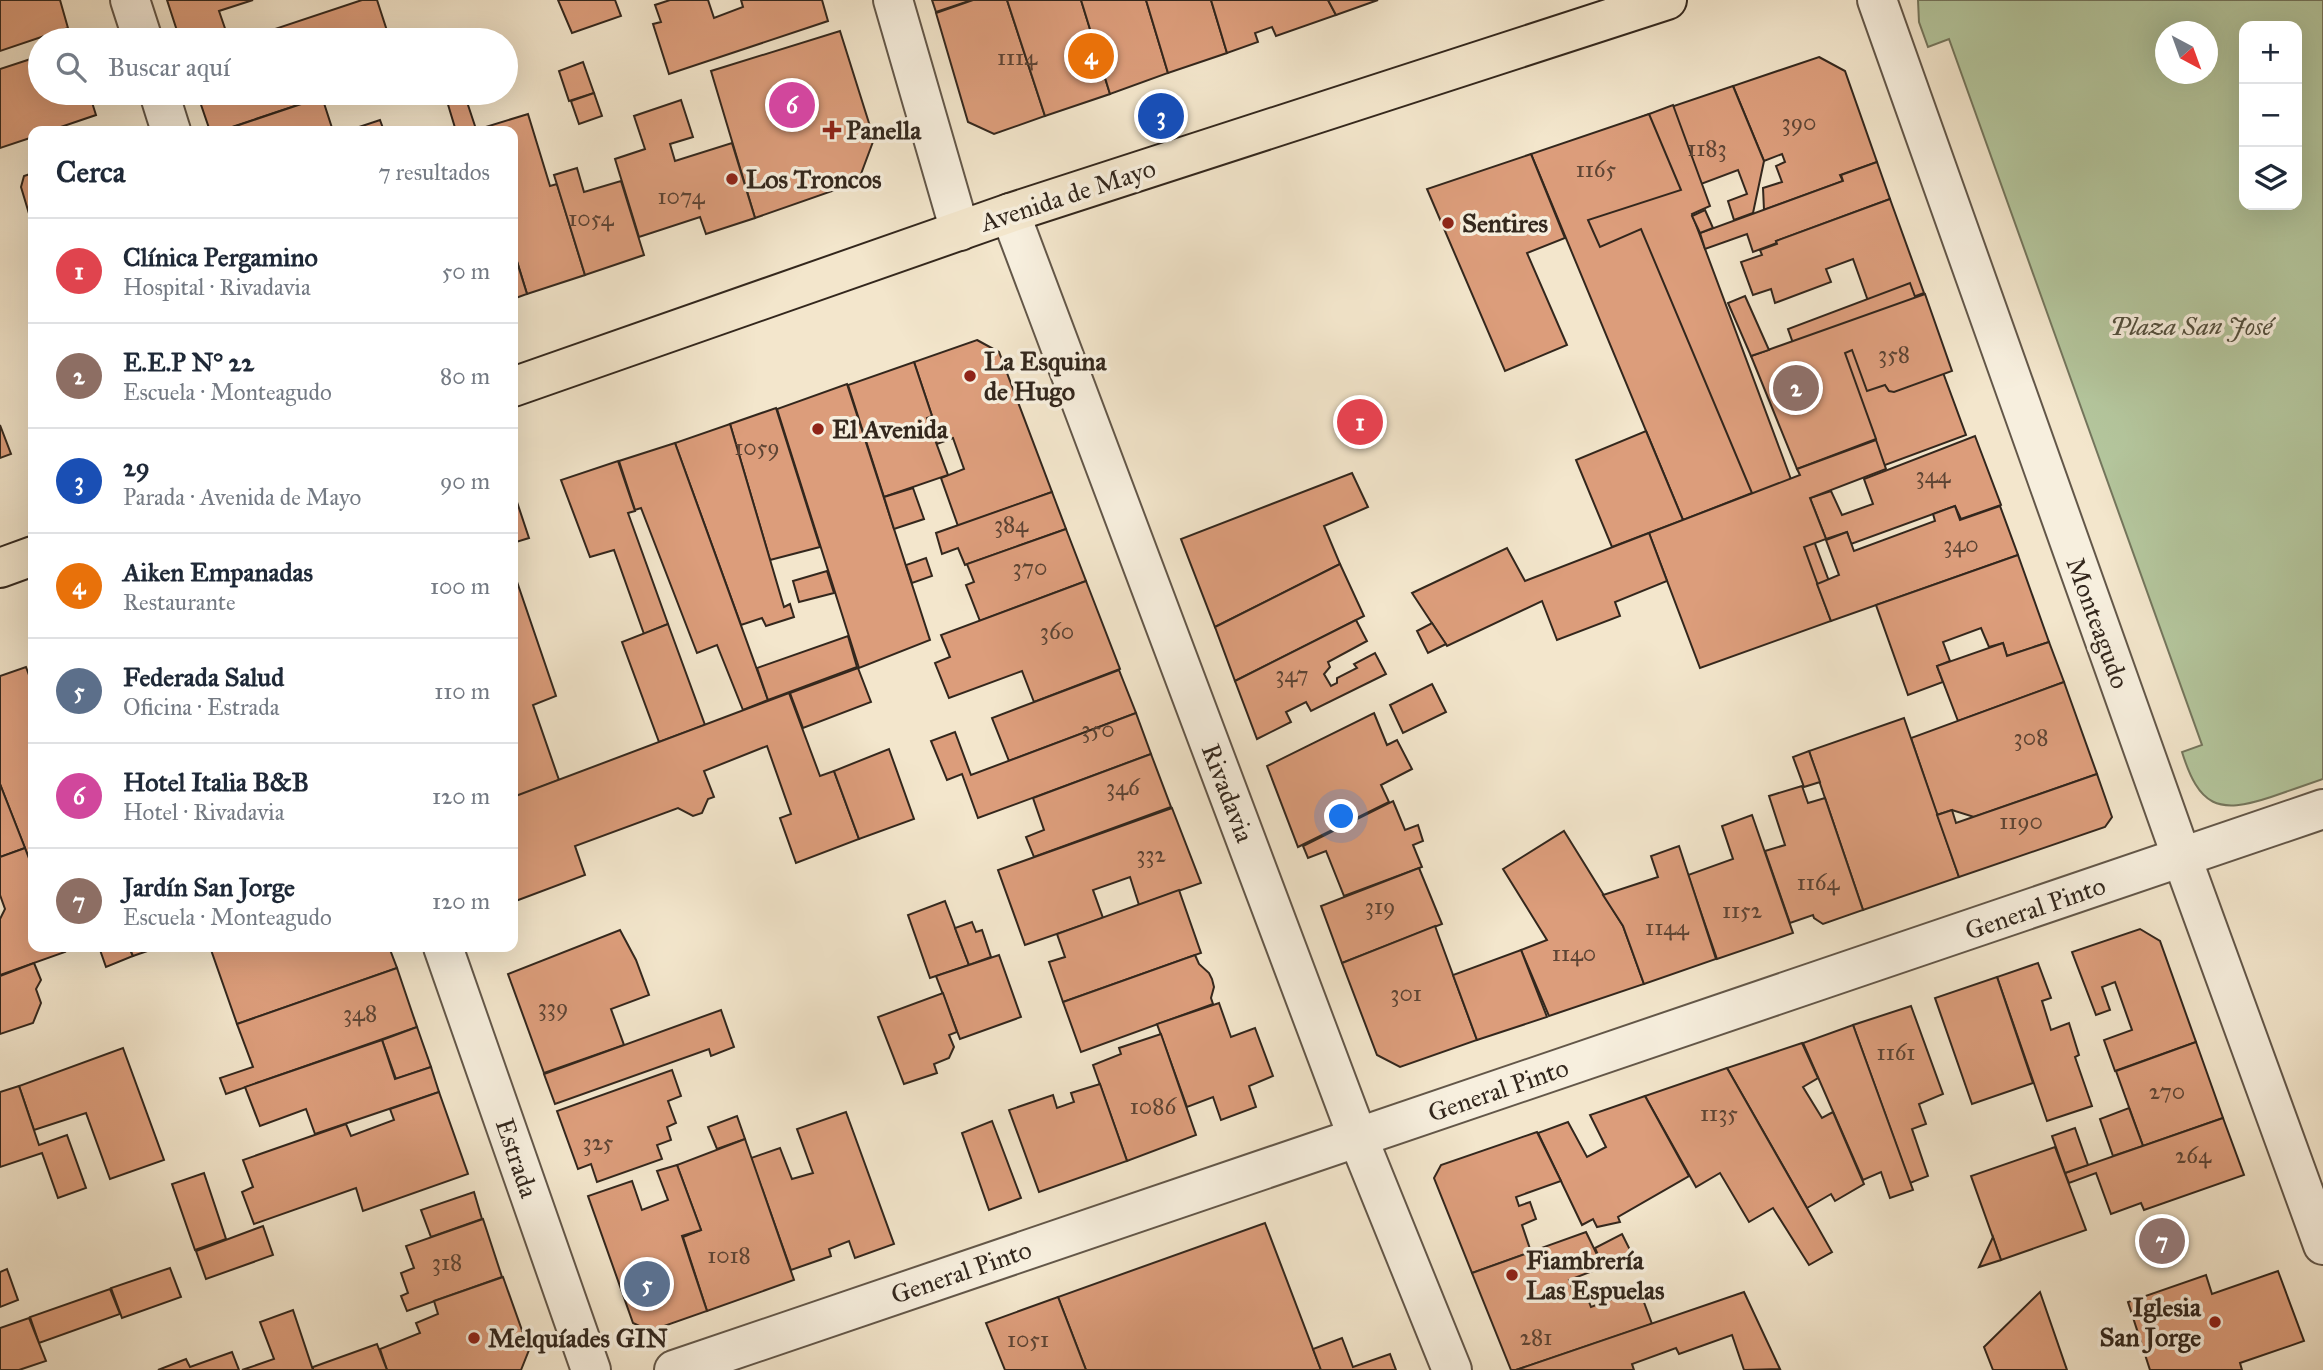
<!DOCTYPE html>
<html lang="es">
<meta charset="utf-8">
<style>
body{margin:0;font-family:"IM FELL Great Primer",serif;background:#f2f2f3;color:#1f2937}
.controls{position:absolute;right:21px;top:21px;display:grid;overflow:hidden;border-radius:14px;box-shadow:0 7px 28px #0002}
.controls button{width:63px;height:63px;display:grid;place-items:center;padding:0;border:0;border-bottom:2px solid #e0e1e3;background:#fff;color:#1f2937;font:35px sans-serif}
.compass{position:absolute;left:2155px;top:21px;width:63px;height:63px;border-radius:50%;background:#fff;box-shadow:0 7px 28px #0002;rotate:139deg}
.you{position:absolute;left:1342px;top:817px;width:24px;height:24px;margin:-18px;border:5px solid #fff;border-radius:50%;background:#1a73e8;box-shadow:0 0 0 10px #1a73e833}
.badge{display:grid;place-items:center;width:46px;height:46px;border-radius:50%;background:#b45309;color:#fff;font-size:23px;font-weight:700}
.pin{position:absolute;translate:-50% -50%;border:4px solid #fff;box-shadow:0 2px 7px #0006}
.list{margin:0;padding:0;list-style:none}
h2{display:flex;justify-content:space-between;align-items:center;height:91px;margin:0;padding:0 28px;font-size:30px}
h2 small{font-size:23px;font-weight:400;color:#747a83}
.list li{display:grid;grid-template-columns:46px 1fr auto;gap:21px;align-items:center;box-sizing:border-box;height:105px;padding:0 28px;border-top:2px solid #e0e1e3}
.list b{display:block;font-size:26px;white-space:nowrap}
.list p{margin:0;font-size:23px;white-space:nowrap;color:#747a83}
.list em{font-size:23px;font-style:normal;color:#747a83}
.icon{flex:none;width:38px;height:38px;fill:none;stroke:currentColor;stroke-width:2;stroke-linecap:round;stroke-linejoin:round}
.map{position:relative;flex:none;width:2323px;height:1370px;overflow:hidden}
.search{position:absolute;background:#fff;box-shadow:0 7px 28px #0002;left:28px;top:28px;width:490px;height:77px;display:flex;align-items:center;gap:18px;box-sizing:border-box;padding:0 24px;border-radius:38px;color:#747a83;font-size:26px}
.panel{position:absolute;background:#fff;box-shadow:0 7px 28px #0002;left:28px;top:126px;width:490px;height:826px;border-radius:14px}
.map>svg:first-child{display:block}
</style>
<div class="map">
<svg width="2323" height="1370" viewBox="0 0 2323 1370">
<rect width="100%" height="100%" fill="#f3e6cc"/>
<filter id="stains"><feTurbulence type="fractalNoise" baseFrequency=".00286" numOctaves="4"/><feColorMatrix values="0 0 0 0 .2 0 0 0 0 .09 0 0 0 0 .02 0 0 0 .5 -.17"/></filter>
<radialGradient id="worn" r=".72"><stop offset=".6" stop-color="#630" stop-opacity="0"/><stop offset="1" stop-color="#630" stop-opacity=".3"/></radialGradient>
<path fill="#b4c69d" stroke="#74765d" stroke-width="2" fill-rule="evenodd" d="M1918,0h405v779c-17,6 -35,12 -52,18 -54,18 -72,9 -89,-45l20,-7 -253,-706 -21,8 -9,-25zM2244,26h53v179h-53zM2166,32h42v42h-42z"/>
<g fill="#dc9d7b" stroke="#33271d" stroke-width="2">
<path d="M0,0h60l8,28 -68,23z"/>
<path d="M167,0h86l-34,11 10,29h-49z"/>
<path d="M362,0h15l13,40h-148z"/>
<path d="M558,0h57l6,16 -49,17z"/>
<path d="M670,0h38l6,18 29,-11 -2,-7h81l6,21 -159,53 -16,-50 8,-2 -6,-17z"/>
<path d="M932,0h40l-36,12z"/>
<path d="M973,0h34l38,116 -51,18 -26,-12 -32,-109z"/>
<path d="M1007,0h74l29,94 -65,22z"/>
<path d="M1081,0h65l22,73 -58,21z"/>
<path d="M1146,0h65l16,53 -59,20z"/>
<path d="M1211,0h117l8,15 -60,21 -4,-9 -17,6 3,9 -31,11z"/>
<path d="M1328,0h50l-42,15z"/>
<path d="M840,31l34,108 -16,43 -103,36 -44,-147z"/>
<path d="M40,56v37h49l7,22 -47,16h-16v6l-33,11v-79z"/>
<path d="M1819,57l26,14 32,91 -37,13 3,6 -79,29 -1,-22 19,-6 -6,-16 9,-4 -3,-8 -18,7 -31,-75z"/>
<path d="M583,62l11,31 -25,8 -10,-30z"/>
<path d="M1733,86l31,75 -11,52 -19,7 -6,-19 19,-7 -9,-24 -40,15 5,14 -16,5 -37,-90z"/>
<path d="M197,93h137l-114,38h-10z"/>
<path d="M461,93h3l12,36 -6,2h-14l-10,-33z"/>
<path d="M594,93l8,23 -23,8 -8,-23z"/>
<path d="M322,97l11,34h-105l-1,-2z"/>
<path d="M681,100l12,37 -23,7 5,17 57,-18 23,75 -49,16 -6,-17 -61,20 -24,-78 30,-10 -11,-33z"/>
<path d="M1673,105l37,101 -18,8 147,394 -102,37 -181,-496z"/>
<path d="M528,114l22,72 7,-2 28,91 -58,19 -14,-46v-117l-37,-1z"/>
<path d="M1649,114l32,76 -93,30 12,27 41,-18 111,264 -69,27 -152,-366z"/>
<path d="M380,120l4,11h-37z"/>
<path d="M1531,154l34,84 -38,15 40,92 -62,26 -78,-182z"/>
<path d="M1877,162l13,37 -114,42 1,2 -24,9 -6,-18 -42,15 -5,-16 143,-52 -2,-6z"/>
<path d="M577,168l7,24 37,-11 23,74 -59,20 -31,-100z"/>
<path d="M33,173v54l-12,-40 3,-11z"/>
<path d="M1890,199l34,94 -52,19 -19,-53 -27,10 5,13 -56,21 -4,-14 -18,6 -12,-33 21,-7 -2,-5 17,-6 -1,-3z"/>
<path d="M1705,210l8,18 -13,5 -8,-17z"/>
<path d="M513,249l14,45 -14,5z"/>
<path d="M1910,283l56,152 -124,46 -54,-152z"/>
<path d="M1925,294l27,77 -58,21 -5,-1 -4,-6 -18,6 -15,-41 -7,3 31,86 -79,30 -46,-113z"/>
<path d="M1745,296l24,54 -18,6 -23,-53z"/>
<path d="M977,340l22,12 53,140 -94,34 -17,-48 23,-9 -11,-31 -16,6 -9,-26 4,-2 -18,-54z"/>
<path d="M914,362l18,54 -5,2 21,57 -64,22 -36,-112z"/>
<path d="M847,384l83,256 -71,28 -82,-259z"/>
<path d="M776,408l44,139 -50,13 -40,-136z"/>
<path d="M730,424l54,183 6,-3 4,13 -28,9 -4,-8 -21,7 -66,-182z"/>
<path d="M0,425l11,29 -11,4z"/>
<path d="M1646,431l37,89 -71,27 -36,-87z"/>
<path d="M1975,436l26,69 -40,14 -6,-13 -104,38 -4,-12 -21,7 -16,-41 21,-7 11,24 31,-11 -9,-25z"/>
<path d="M1876,440l10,29 -76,29 16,41 -22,8 27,74 -131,47 -51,-135 151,-58 -3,-6z"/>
<path d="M675,443l93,257 -25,10 -26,-65 -20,8 -56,-145 -6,2 -16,-49z"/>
<path d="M618,461l17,50 -7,2 40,111 -24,10 -30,-84 -24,7 -29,-77z"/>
<path d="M1352,473l16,34 -44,19 16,38 -125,63 -34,-88z"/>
<path d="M913,488l11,31 -30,10 -10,-32z"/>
<path d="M1052,492l14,37 -101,36 -7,-17 -16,6 -6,-21z"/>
<path d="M515,496l14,42 -16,5v-46z"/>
<path d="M1955,506l5,14 40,-14 18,49 -187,66 -14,-37 22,-9 -13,-35 21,-8 7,19 81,-30 -2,-7z"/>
<path d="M1066,529l20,52 -106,40 -14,-36 8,-3 -7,-18z"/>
<path d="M1649,533l18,48 -52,21 5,14 -63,24 -15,-39 -95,45 -35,-53 95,-45 18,33z"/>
<path d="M2018,555l31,87 -42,14 -4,-13 -14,4 -8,-19 -38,14 7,19 -13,5 6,16 -35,13 -32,-90z"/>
<path d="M926,558l6,18 -20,7 -6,-18z"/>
<path d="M1340,564l24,52 -129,65 -20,-54z"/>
<path d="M513,570l43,126 -23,9 26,75 -46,18z"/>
<path d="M827,571l7,22 -35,9 -6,-21z"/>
<path d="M1086,581l34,88 -86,33 -12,-31 -73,27 -14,-35 15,-6 -9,-22z"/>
<path d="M1356,620l11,21 -39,21 2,5 -6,7 7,12 6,-3v-5l20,-10 -3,-4 21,-11 11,21 -75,37 -5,-9 -20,10 5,10 -34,17 -22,-58z"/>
<path d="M1432,623l14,21 -18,9 -11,-22z"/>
<path d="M668,624l37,101 -46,17 -37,-100z"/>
<path d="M848,636l9,31 -89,33 -11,-32z"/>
<path d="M2049,642l15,40 -106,39 -21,-55 66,-23 4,13z"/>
<path d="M26,667l7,19v183l-33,-85v-108z"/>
<path d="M858,668l13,34 -68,26 -13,-35z"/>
<path d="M1119,670l17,43 -127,48 -17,-43z"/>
<path d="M2064,682l33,92 -123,43 -22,-7 -15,5 -26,-77z"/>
<path d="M1432,684l14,28 -43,21 -13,-28z"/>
<path d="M789,693l31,83 14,-5 25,68 -63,24 -16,-45 11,-4 -24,-68 -63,25 10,26 -6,2 -6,14 -9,3 -15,-8 -103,38 10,29 -72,27v-105z"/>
<path d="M1136,713l15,41 -173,64 -16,-44 -15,6 -16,-39 24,-9 16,43z"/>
<path d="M1374,713l13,32 10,-5 15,29 -31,16 8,17 -91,45 -31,-81z"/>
<path d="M1904,718l55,159 -96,33 -54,-159z"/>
<path d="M889,749l25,70 -55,20 -25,-68z"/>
<path d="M1809,751l11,31 -16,5 -11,-30z"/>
<path d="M1151,754l20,53 -137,50 -8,-20 18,-7 -11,-32z"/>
<path d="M2097,774l15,43 -7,10 -146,50 -22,-62 15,-5 4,13z"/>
<path d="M0,784l25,64 -25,9z"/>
<path d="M1802,786l6,17 17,-5 38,112 -40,14 -9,-6 -1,-3 -23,8 -25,-72 20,-6 -16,-49z"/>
<path d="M1393,801l12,29 13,-5 5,16 -10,4 9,22 -78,29 -18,-45 -18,7 -5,-12z"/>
<path d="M1172,808l29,75 -62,22 -9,-28 -37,13 10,28 -78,27 -27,-75z"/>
<path d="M1752,815l41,118 -76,26 -29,-84 45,-16 -11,-33z"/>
<path d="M1564,831l59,95 21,58 -95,32 -28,-66 26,-10 -44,-71z"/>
<path d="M1679,846l37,113 -72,25 -21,-58 -20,-31 55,-18 -7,-21z"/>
<path d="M25,848l8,21v78h30l2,5 -65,23v-56l5,-10 -5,-14v-38z"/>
<path d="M1419,868l23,56 -100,39 -21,-57z"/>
<path d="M1179,890l22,63 -138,49 -14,-40 16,-5 -8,-23z"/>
<path d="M945,901l24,64 -39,13 -22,-63z"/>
<path d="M972,922l4,10 6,-2 9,27 -22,8 -14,-37z"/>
<path d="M1435,926l42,114 -77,27 -23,-12 -35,-92z"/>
<path d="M2140,929l20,12 36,101 -81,29 -11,-31 28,-10 -17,-48 -13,5 8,23 -14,5 -24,-63z"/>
<path d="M620,930l16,30 13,35 -38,14 13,36 -80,28 -36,-99z"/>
<path d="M99,947h30l4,9 -27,11z"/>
<path d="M129,947h30l-26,9z"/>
<path d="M210,947h179l8,21 -160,56z"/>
<path d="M1521,950l26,67 -70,23 -24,-65z"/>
<path d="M999,955l22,62 -61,22 -24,-63z"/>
<path d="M1195,955l4,9 10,9 3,6 2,8 -3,11 2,6 -132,48 -18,-50z"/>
<path d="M34,963l7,17 -5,9 5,14 -8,20 -33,11v-58z"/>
<path d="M2038,963l13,35 -9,3 9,29 18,-7 10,32 -4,2 17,49 -45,15 -50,-144z"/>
<path d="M397,968l20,59 -191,67 -6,-16 33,-11 -16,-43z"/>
<path d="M1997,977l36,106 -61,21 -37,-106z"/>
<path d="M943,993l14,39 -8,3 5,12 -5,11 -15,6 3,9 -33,11 -26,-67z"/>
<path d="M1219,1003l12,34 24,-9 18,48 -24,10 7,21 -35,13 -8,-23 -26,10 -30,-83z"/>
<path d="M1911,1006l32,88 -24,10 7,20 -14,5 16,47 -18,7 -57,-158z"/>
<path d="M721,1010l13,37 -23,9 -2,-7 -154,55 -11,-30z"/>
<path d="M1853,1025l60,165 -23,8 -9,-26 -18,8 -60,-137z"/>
<path d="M417,1027l14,40 -35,12 -14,-39z"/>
<path d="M1161,1034l35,101 -69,26 -34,-96 28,-11 -2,-6z"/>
<path d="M382,1040l13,39 36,-12 8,25 -124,42 -9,-25 -46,17 -15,-39z"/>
<path d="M2196,1042l27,76 -80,28 -27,-75z"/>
<path d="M1802,1043l16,35 -15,9 19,31 11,-6 31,72 -29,17 -4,-7 -24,14 -80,-140z"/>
<path d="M123,1048l41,112 -54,19 -24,-66 -52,17 -15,-44z"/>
<path d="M1727,1068l105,184 -23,13 -36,-57 -24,14 -29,-49 -24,14 -51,-91z"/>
<path d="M672,1070l9,26 -13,5 8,22 -9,4 4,13 -14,5 5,14 -65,23 -6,-18 -13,5 -21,-58z"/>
<path d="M1100,1084l27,77 -88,31 -30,-82 44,-15 4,13 17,-6 -3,-9z"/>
<path d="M19,1086l20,59 28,-10 19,53 -28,10 -16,-45 -42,14v-75z"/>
<path d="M439,1092l29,82 -105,37 -7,-23 -102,36 -12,-32 11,-5 -10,-27 103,-36 5,12 43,-16 -4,-11z"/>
<path d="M1645,1096l44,80 -71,41 2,5 -23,5 -4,-8 -11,6 -44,-92 30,-11 19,35 19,-10 -16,-32z"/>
<path d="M2129,1108l14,38 -30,10 -13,-37z"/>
<path d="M846,1112l48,132 -39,14 -6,-17 -20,8 2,7 -40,14 -40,-112 29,-10 12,31 21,-6 -16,-44z"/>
<path d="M737,1116l8,23 -28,10 -9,-22z"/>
<path d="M2223,1118l21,57 -100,35 -3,-7 -30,11 -15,-41 -27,10 -4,-10z"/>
<path d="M992,1121l29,77 -32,12 -27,-77z"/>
<path d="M2075,1128l13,37 -23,8 -13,-37z"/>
<path d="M1537,1132l24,49 -45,16 3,9 11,-4 6,17 -14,6 9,27 -59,21 -38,-95 7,-13z"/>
<path d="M745,1139l49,141 -87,31 -24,-74 18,-7 -24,-65z"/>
<path d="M2055,1147l31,83 -85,30 -30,-84z"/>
<path d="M677,1165l24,65 -19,6 25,75 -57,20 -17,-8 -45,-127 44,-15 10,29 26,-10 -11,-29z"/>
<path d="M204,1173l22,66 -31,11 -23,-66z"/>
<path d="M474,1192l8,27 -51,18 -10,-27z"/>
<path d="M483,1219l19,58 -95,34 -6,-15 7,-3 -7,-20 13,-5 -8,-22z"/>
<path d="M1265,1223l56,147h-235l-28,-73z"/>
<path d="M263,1226l10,29 -67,24 -10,-28z"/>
<path d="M1586,1232l17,35 -34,13 5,13 10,-4 7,18 48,-18 13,35 -136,46h-5l-39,-97z"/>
<path d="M1622,1234l10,20 -28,15 -9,-21z"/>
<path d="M1993,1237l8,23 -22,7z"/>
<path d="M170,1268l11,29 -59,21 -11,-30z"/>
<path d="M7,1269l11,31 -18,7v-35z"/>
<path d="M2278,1271l26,70 -64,22 2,7h-92l-22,-68 78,-27 6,19z"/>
<path d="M503,1277l26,73 -8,20h-134l-7,-21 40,-16 -4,-10 22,-9 -4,-13z"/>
<path d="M110,1289l10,25 -81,29 -9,-26z"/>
<path d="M1744,1292l36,77 -36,1 -12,-35 -53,19 -3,-6 -44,16 2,6h-118z"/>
<path d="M2040,1292l27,78h-74l-9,-23z"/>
<path d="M1058,1297l28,73h-81l-19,-47z"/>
<path d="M293,1310l20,60h-71l32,-11 -14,-37z"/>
<path d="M29,1318l17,43 -27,9h-19v-42z"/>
<path d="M1342,1338l11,29 37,-13 6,16h-75l-8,-21z"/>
<path d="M377,1344l10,26h-74v-3z"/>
<path d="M232,1352l7,18h-81l28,-11 4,8z"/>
</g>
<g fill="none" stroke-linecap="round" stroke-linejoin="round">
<defs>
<g id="minor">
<path d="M130,0l13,40"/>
<path d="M893,0l67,231"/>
<path d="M1877,0l305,858 141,387"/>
<path d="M159,93l12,38"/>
<path d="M1010,213l348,925 94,232"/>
<path d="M443,947l148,423"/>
<path d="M674,1370l1649,-561"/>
</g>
<g id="primary">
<path d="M513,387l497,-174 657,-213"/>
<path d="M0,568l33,-12"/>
</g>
</defs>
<use href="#minor" stroke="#635749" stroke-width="42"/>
<use href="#primary" stroke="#33271d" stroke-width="42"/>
<use href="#minor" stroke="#f7efde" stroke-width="38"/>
<use href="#primary" stroke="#f3e6cc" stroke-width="38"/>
</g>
<g fill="#8f2418" stroke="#f7efde" stroke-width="2.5">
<path d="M828.5 119.5h7v7h7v7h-7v7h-7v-7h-7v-7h7z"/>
<circle cx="732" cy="179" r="7"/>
<circle cx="1448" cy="223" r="7"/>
<circle cx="970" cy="376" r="7"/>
<circle cx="818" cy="429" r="7"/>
<circle cx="1512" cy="1275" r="7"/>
<circle cx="2215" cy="1322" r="7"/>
<circle cx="474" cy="1338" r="7"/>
</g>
<g text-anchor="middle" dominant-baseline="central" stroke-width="7" stroke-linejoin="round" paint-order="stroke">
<g font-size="23" fill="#5d4434">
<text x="1017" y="57">1114</text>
<text x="1799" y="122">390</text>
<text x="1707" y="148">1183</text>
<text x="1596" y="169">1165</text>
<text x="681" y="196">1074</text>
<text x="591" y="218">1054</text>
<text x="1894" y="354">358</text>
<text x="757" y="447">1059</text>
<text x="1933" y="475">344</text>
<text x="1011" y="524">384</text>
<text x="1961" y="544">340</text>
<text x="1030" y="567">370</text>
<text x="1057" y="631">360</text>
<text x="1292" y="674">347</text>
<text x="1098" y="729">350</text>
<text x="2031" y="737">308</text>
<text x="1123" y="787">346</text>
<text x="2021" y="821">1190</text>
<text x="1151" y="854">332</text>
<text x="1818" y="882">1164</text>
<text x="1380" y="906">319</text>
<text x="1742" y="910">1152</text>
<text x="1667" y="927">1144</text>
<text x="1574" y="953">1140</text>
<text x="1406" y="993">301</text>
<text x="553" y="1007">339</text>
<text x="360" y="1013">348</text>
<text x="1896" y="1052">1161</text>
<text x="2167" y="1091">270</text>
<text x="1153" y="1106">1086</text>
<text x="1719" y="1113">1135</text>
<text x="598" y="1142">325</text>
<text x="2193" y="1155">264</text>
<text x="729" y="1255">1018</text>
<text x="447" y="1262">318</text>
<text x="1536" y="1337">281</text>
<text x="1028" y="1339">1051</text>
</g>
<g font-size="26" font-weight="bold" fill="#33271d" stroke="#f7efde" text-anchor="start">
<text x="846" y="130">Panella</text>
<text x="746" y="179">Los Troncos</text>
<text x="1462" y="223">Sentires</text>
<text x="984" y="361">La Esquina<tspan x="984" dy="30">de Hugo</tspan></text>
<text x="832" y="429">El Avenida</text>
<text x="1526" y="1260">Fiambrería<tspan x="1526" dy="30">Las Espuelas</tspan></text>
<text x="2201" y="1307" text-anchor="end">Iglesia<tspan x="2201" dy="30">San Jorge</tspan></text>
<text x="488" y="1338">Melquíades GIN</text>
</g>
<g font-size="26" fill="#33271d" stroke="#f7efde">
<text transform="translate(1068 195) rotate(-18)">Avenida de Mayo</text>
<text transform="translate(2098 623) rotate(70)">Monteagudo</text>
<text transform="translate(1228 793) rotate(69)">Rivadavia</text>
<text transform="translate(2035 908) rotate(-19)">General Pinto</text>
<text transform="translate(1498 1090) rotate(-19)">General Pinto</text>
<text transform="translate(517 1158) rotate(71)">Estrada</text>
<text transform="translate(961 1272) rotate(-19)">General Pinto</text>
</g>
<g font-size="26" font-style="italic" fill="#534f3d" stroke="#f7efde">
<text x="2191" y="326">Plaza San José</text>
</g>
</g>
<rect width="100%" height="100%" filter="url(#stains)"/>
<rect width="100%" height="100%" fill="url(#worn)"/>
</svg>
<div class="controls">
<button>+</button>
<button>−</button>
<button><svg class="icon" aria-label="layers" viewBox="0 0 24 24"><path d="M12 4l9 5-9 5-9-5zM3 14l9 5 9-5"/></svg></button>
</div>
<svg class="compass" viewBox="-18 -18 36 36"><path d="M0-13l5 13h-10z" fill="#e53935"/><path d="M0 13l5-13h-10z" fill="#747a83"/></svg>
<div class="you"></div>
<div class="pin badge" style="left:1360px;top:422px;background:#e0444e">1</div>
<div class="pin badge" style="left:1796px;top:388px;background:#8d6e63">2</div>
<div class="pin badge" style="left:1161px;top:116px;background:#1a4fb4">3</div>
<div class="pin badge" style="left:1091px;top:56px;background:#e8710a">4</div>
<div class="pin badge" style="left:647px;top:1284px;background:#5c6f8a">5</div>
<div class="pin badge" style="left:792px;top:105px;background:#d1479c">6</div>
<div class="pin badge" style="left:2162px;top:1241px;background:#8d6e63">7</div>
<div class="search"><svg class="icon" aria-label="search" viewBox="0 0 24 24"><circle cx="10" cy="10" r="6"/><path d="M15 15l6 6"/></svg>Buscar aquí</div>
<section class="panel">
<h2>Cerca<small>7 resultados</small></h2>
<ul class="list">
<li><span class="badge" style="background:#e0444e">1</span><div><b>Clínica Pergamino</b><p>Hospital · Rivadavia</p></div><em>50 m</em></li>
<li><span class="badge" style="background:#8d6e63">2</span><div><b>E.E.P N° 22</b><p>Escuela · Monteagudo</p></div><em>80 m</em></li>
<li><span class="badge" style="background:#1a4fb4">3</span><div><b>29</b><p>Parada · Avenida de Mayo</p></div><em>90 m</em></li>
<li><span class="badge" style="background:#e8710a">4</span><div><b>Aiken Empanadas</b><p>Restaurante</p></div><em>100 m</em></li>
<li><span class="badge" style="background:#5c6f8a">5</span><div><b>Federada Salud</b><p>Oficina · Estrada</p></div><em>110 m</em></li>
<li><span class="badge" style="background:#d1479c">6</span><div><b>Hotel Italia B&amp;B</b><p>Hotel · Rivadavia</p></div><em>120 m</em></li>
<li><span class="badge" style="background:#8d6e63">7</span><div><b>Jardín San Jorge</b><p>Escuela · Monteagudo</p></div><em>120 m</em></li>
</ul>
</section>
</div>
